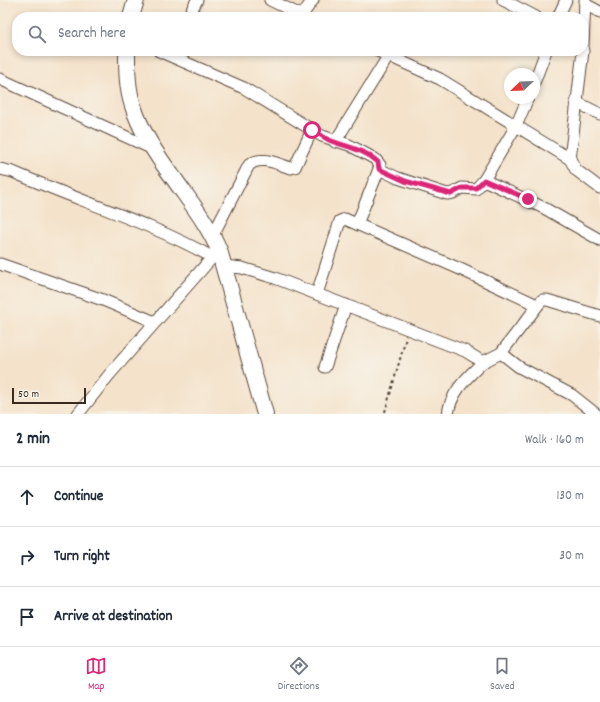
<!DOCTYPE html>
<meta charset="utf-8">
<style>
body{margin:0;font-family:Dekko,sans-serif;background:#f2f2f3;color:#1f2937}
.compass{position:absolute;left:504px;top:68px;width:36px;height:36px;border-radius:50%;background:#fff;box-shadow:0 2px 6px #0003;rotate:247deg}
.scale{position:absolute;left:12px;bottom:10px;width:74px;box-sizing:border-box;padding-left:4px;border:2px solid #3b2a1e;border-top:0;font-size:11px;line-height:14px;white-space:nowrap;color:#3b2a1e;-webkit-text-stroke:3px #f7f3e8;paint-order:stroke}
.stop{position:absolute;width:12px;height:12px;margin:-9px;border:3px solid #db2777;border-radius:50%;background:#fff}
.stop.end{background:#db2777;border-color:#fff;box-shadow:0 1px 4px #0008}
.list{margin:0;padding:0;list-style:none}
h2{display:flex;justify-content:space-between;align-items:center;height:52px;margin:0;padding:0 16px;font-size:17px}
h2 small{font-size:13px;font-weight:400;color:#747a83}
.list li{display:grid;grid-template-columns:26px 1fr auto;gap:12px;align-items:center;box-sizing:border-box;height:60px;padding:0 16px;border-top:1px solid #e0e1e3}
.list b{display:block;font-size:15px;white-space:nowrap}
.list em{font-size:13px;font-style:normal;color:#747a83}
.icon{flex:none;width:22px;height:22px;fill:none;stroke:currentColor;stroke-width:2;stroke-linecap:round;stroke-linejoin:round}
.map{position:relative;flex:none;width:600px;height:414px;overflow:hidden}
.search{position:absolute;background:#fff;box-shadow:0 2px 6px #0003;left:12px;right:12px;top:12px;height:44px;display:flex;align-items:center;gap:10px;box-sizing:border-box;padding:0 14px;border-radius:16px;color:#747a83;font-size:15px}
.sheet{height:232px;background:#fff}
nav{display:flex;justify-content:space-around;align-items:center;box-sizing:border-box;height:56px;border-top:1px solid #e0e1e3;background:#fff;font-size:11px;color:#747a83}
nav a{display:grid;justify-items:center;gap:2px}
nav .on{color:#db2777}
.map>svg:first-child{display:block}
</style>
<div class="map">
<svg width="600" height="414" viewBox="0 0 600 414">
<rect width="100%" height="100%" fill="#f7f3e8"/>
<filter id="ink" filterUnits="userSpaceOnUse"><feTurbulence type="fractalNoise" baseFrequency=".025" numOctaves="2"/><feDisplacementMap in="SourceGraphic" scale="8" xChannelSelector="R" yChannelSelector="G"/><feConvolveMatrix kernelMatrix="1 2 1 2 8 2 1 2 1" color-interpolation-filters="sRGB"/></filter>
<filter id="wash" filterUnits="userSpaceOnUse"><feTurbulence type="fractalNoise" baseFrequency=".012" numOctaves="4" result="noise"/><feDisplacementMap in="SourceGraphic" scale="16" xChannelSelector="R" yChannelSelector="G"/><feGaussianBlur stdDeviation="0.9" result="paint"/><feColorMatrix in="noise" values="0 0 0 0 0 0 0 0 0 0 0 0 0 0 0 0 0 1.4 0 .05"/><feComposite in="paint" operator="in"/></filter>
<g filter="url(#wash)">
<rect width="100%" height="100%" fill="#f4e2ca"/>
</g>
<g filter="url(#ink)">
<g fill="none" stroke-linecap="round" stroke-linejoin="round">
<defs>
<g id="street">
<path d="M270,0l35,17"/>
<path d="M503,0l33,17"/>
<path d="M585,4l15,8"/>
<path d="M302,15l11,-15"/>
<path d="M188,17l9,-17"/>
<path d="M558,17l8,-17"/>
<path d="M583,46l2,-46"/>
<path d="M159,51l85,37 78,48 27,9 17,9 9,5 5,6 -1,4 -22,55"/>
<path d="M378,51l62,28 130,80"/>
<path d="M583,51l-13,108 6,11 24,18"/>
<path d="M0,79l153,70"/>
<path d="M534,83l12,-32"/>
<path d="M576,102l24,12"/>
<path d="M335,142l54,-87"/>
<path d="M0,169l13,3c66,29 136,50 199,85"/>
<path d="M379,169l19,9 49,16 6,-1 9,-5 14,1 8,-9 32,-54 12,-28"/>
<path d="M484,180l60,28 56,32"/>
<path d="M213,235l36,-70c12,-10 28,-1 42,3l4,-1 17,-37"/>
<path d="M0,264l103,36 52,22"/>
<path d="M224,266l18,2 33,10 190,73 18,11c-15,15 -32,29 -35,52"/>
<path d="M317,294l23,-73 5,-2 115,50 77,36"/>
<path d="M501,353l18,14 53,28 24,19"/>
<path d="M483,362l18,-9 41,-53h5l53,16"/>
<path d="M325,367l21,-62"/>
<path d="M78,414l31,-39 108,-123"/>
</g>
<g id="secondary">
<path d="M131,17l5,-17"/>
<path d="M127,51c0,18 0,38 6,55 8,26 26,53 42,74 16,23 33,44 44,70l46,164"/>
</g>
</defs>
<use href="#street" stroke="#574638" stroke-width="13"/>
<use href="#secondary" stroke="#574638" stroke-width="18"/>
<path stroke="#574638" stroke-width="2" stroke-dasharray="3 3" stroke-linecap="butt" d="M385,412l21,-74"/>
<use href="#street" stroke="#fff" stroke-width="11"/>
<use href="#secondary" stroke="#fff" stroke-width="16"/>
</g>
</g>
<g fill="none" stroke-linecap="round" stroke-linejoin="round" filter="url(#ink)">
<path stroke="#db2777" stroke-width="5" d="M312,130c6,3 11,7 17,10 17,7 35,9 49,22l1,7 26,12 46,13 11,-6h14l8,-8 44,19"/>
</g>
</svg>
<svg class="compass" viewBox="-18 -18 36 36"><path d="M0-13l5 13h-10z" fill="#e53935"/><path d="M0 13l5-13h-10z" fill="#747a83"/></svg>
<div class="scale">50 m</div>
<div class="stop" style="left:312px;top:130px"></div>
<div class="stop end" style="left:528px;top:199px"></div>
<div class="search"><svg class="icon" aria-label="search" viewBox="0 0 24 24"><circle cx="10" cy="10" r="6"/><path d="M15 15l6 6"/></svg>Search here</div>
</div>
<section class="sheet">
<h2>2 min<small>Walk · 160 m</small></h2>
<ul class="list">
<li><svg class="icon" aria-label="ahead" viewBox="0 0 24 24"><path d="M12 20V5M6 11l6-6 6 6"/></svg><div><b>Continue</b></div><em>130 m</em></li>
<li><svg class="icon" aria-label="right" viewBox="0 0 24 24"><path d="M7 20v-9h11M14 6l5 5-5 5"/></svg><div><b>Turn right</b></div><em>30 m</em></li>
<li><svg class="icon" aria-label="arrive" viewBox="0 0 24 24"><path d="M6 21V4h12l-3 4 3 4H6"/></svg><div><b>Arrive at destination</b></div></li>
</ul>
</section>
<nav>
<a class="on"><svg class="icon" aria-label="map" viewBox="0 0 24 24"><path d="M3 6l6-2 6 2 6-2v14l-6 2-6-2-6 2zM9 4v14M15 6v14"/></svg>Map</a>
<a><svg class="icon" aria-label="directions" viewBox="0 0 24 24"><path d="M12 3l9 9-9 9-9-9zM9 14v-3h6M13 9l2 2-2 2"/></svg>Directions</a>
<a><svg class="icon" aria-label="saved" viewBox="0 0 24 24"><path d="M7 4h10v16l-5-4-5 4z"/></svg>Saved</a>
</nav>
